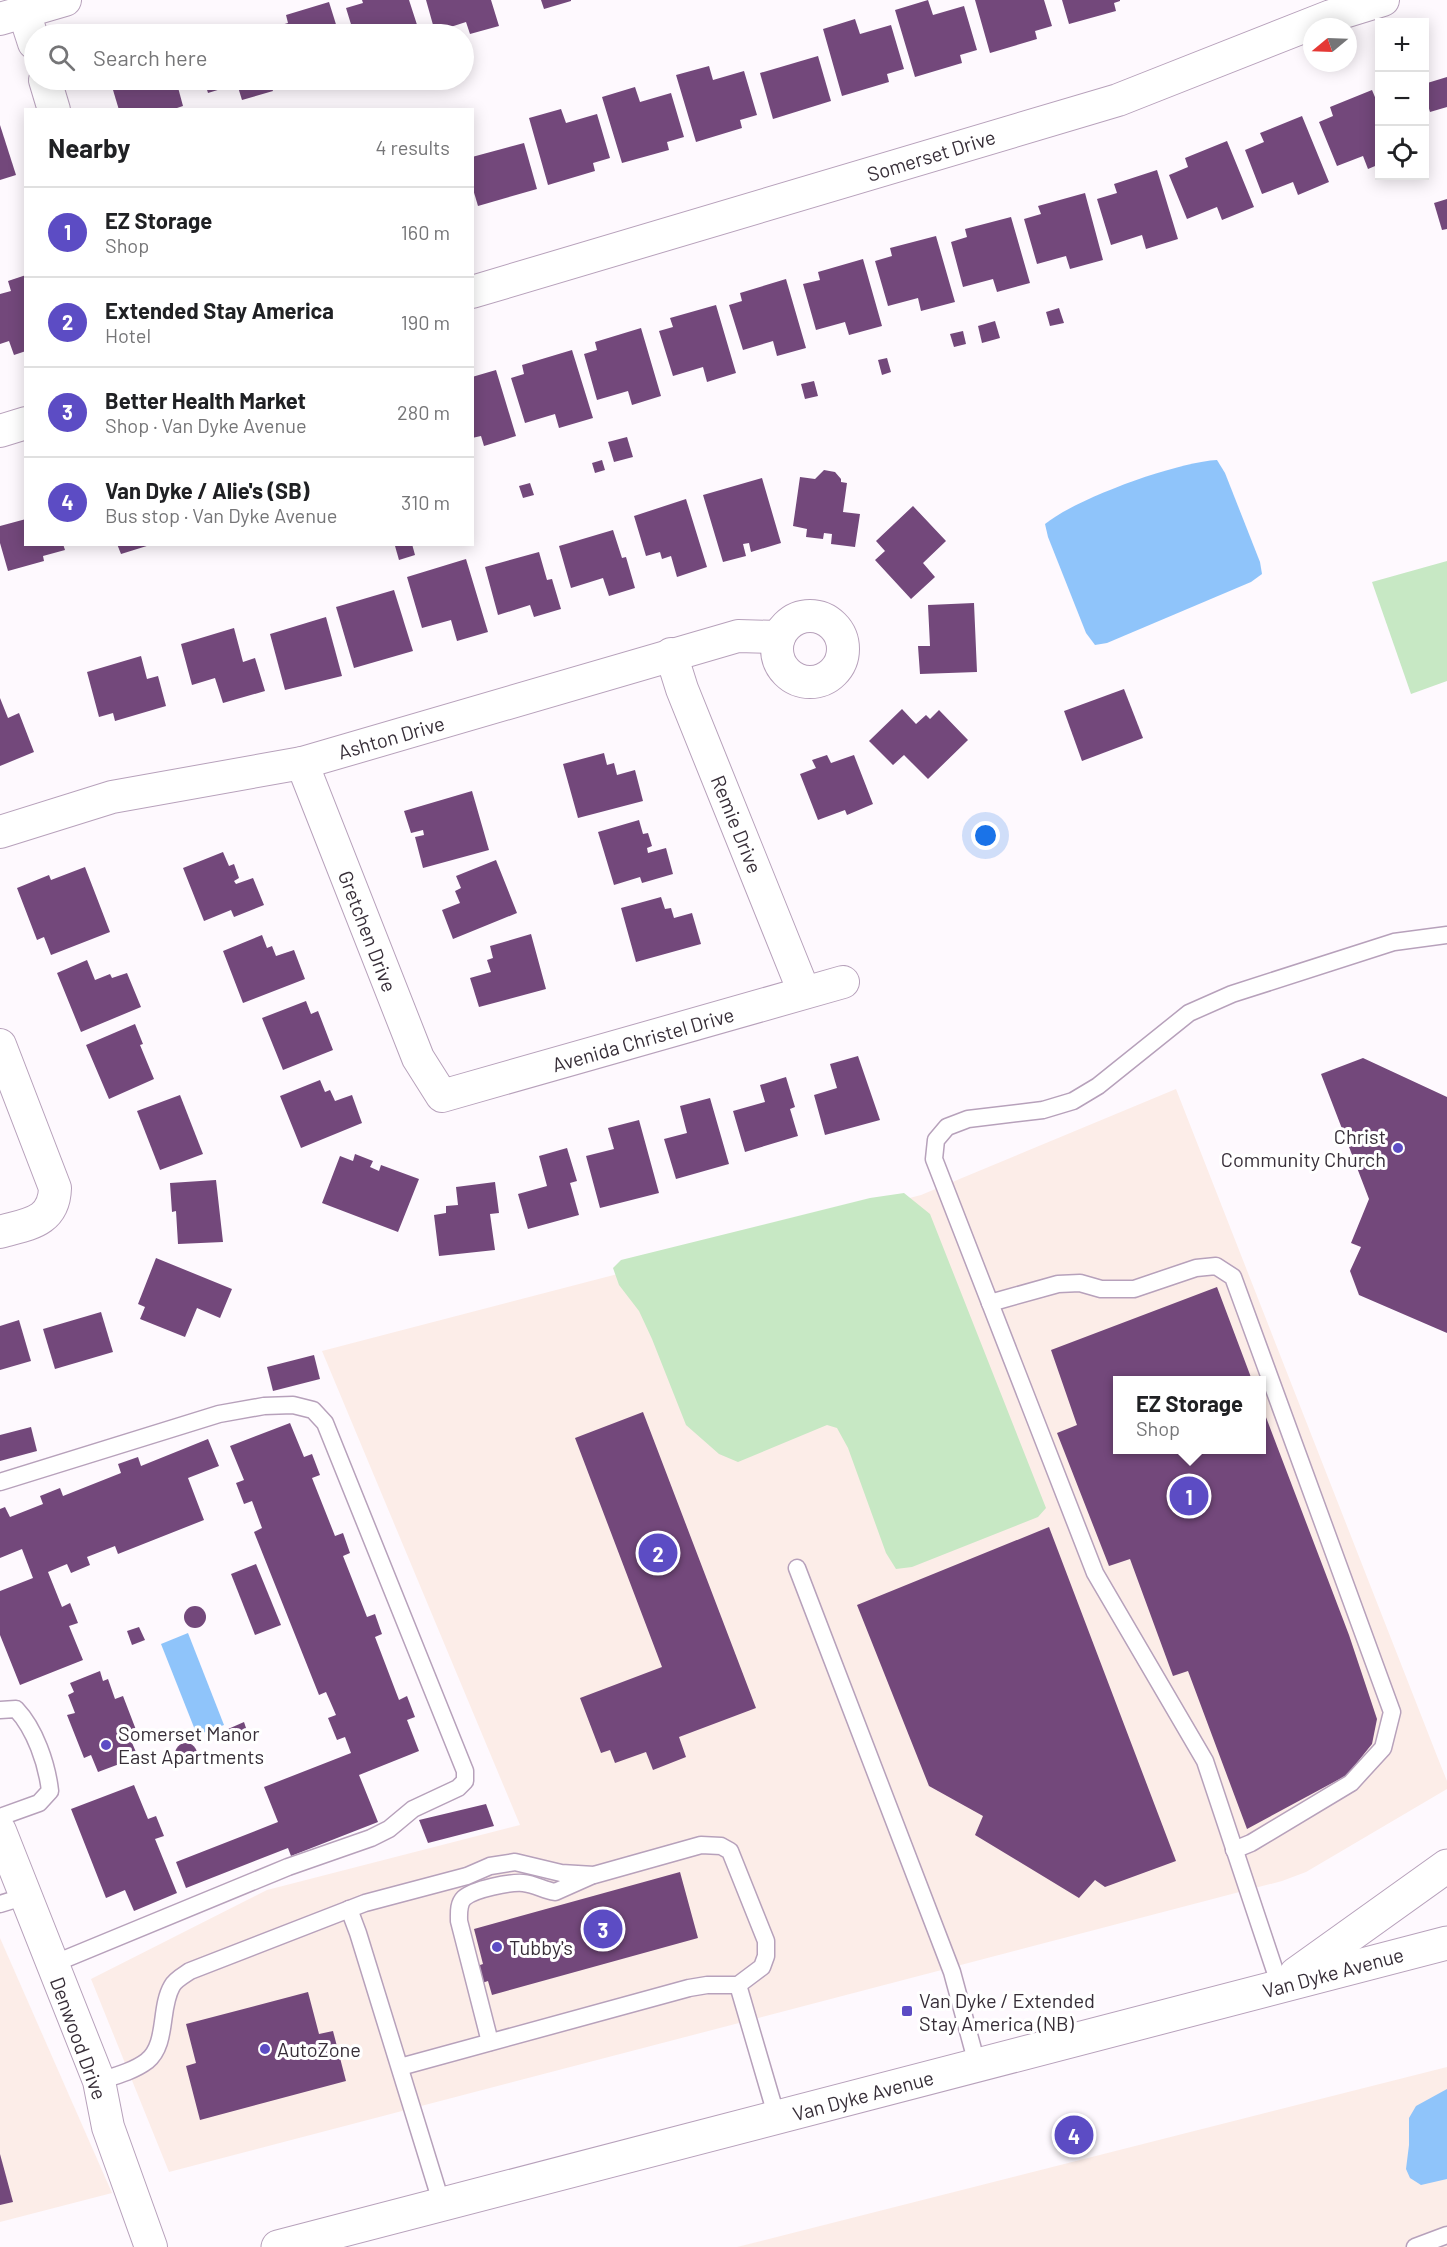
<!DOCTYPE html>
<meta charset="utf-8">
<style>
body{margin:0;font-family:Barlow,sans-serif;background:#f6f6f6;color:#202124}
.controls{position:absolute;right:18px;top:18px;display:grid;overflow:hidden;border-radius:0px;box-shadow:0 3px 15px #0003}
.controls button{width:54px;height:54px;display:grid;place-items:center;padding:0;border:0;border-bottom:2px solid #e0e0e0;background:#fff;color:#202124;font:30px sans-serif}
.compass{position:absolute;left:1303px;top:18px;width:54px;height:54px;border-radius:50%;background:#fff;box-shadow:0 3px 15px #0003;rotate:251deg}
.you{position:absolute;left:986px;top:836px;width:21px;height:21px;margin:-15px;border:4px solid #fff;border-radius:50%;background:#1a73e8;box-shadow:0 0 0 9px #1a73e833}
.badge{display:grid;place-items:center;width:39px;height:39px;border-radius:50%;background:#5c4cc4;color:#fff;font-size:20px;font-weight:700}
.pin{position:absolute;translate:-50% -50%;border:3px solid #fff;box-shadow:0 2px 6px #0006}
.popup{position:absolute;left:1113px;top:1376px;width:153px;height:78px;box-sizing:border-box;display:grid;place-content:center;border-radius:0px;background:#fff;filter:drop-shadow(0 2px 4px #0005);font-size:20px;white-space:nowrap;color:#757577}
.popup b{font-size:22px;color:#202124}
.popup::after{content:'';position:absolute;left:50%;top:100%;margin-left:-12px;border:12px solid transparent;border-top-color:#fff}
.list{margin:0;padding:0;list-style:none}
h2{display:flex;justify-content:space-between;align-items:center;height:78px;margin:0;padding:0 24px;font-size:26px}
h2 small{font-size:20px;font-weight:400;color:#757577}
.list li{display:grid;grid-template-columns:39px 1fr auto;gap:18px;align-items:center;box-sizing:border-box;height:90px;padding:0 24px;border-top:2px solid #e0e0e0}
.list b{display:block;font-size:22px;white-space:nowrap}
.list p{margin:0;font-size:20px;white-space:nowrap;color:#757577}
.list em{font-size:20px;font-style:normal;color:#757577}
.icon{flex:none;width:33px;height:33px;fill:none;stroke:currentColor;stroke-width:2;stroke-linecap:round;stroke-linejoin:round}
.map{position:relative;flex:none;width:1447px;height:2247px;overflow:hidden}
.search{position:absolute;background:#fff;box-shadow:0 3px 15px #0003;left:24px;top:24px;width:450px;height:66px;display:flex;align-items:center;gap:15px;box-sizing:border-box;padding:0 21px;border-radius:33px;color:#757577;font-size:22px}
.panel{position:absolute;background:#fff;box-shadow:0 3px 15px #0003;left:24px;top:108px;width:450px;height:438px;border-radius:0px}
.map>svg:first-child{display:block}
</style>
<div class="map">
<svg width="1447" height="2247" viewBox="0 0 1447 2247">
<rect width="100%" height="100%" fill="#fef9fe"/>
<g fill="#fcede8" fill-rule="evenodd">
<path d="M1176,1089l261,667 10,25v8l-141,83 -24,9 -1113,291 -78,-193 176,-89 253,-65 -198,-474 599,-156zM1117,1380h144v70h-144z"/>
<path d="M0,1938l112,255 -112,29z"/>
<path d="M1447,2067v180h-710z"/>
</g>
<g fill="#c7e8c4">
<path d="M1447,561v120l-36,13 -39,-112z"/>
<path d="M904,1193l26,21 116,294 -8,9 -126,50 -16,2 -10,-16 -38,-105 -11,-20 -10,-3 -89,37 -19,-8 -33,-29 -34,-86 -13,-28 -20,-26 -6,-17 8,-8 249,-62z"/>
</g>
<g fill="#8fc4fa">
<path d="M1217,460l8,13 35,89 2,12 -11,8 -144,61 -12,2 -9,-12 -38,-96 -3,-13c32,-26 132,-62 172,-64z"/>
<path d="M188,1633l36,92 -27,10 -36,-91z"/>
<path d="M1447,2089v90l-26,6 -11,-7 -4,-9 3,-24v-27l7,-12z"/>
</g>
<g fill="#73487b">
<path d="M362,0h47l11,34h-66l-8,-26 17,-5z"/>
<path d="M426,0h65l8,26 -29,8 -4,-12 -31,10z"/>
<path d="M541,0h30v1l-27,8z"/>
<path d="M928,0l5,15 31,-9 13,44 -17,5 2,8 -47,14 -20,-67z"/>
<path d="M975,0h69l8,26 -17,5 2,8 -47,14z"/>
<path d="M1062,0h58v1l-6,2 2,8 -47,13z"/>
<path d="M329,2l10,32h-66l-2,-6 17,-5 -2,-8z"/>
<path d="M855,19l5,15 31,-9 13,44 -17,5 2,8 -47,14 -19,-67z"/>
<path d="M818,56l13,45 -58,18 -13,-46z"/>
<path d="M709,66l4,14 31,-9 13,44 -17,5 2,8 -46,14 -20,-67z"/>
<path d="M1447,77v30l-17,5 -6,-20v-8z"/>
<path d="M110,80h66l7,26 -12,4h-52z"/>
<path d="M204,80h65l4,11 -31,9 -5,-16 -29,9z"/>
<path d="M635,87l5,15 31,-9 13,44 -17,5 2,8 -47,13 -20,-66z"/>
<path d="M1372,90l8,19v55l-12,5 -5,-13 -26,10 -18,-44 14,-6 -3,-9z"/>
<path d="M561,109l5,14 31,-9 13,44 -17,5 2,8 -47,14 -19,-67z"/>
<path d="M1302,116l27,66 -31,13 -5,-13 -31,12 -17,-44 19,-8 -4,-9z"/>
<path d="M0,125l16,50 -16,5z"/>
<path d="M1227,141l27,66 -32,13 -5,-13 -30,12 -18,-44 19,-8 -3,-9z"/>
<path d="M524,143l13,46 -59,17 -6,-20v-29z"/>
<path d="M1157,170l21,69 -32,10 -4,-14 -31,10 -14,-46 20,-6 -3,-9z"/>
<path d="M1085,193l18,67 -33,9 -4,-13 -29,8 -13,-45 17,-5 -3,-8z"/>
<path d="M1447,199v30l-5,1 -8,-27z"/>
<path d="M1011,217l19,66 -33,9 -4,-13 -30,8 -12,-45 16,-5 -2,-8z"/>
<path d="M936,236l19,66 -34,9 -3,-13 -30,8 -13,-45 17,-5 -2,-8z"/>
<path d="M863,259l19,67 -33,9 -4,-13 -29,8 -13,-46 17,-4 -2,-8z"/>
<path d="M26,275v76l-12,4 -5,-14 -9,3v-50l11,-3 -3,-10z"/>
<path d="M786,279l20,69 -29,8 -4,-15 -30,9 -14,-45 13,-4 -2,-8z"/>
<path d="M716,305l20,68 -29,9 -4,-15 -30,9 -14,-45 14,-4 -3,-9z"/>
<path d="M1059,308l5,15 -14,3 -4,-14z"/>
<path d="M995,321l5,17 -18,5 -4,-17z"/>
<path d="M641,328l20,68 -29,9 -4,-14 -31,9 -13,-46 13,-4 -2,-8z"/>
<path d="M963,331l3,13 -12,3 -4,-13z"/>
<path d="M572,350l21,68 -34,10 -4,-14 -30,9 -14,-45 13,-4 -2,-9z"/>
<path d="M887,358l4,14 -9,3 -4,-15z"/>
<path d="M496,370l20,66 -32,10 -3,-10 -9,2v-61z"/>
<path d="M814,381l4,15 -13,3 -4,-15z"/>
<path d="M627,437l6,20 -19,5 -6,-20z"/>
<path d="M602,460l3,10 -10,3 -3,-10z"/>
<path d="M824,470l11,2 6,7v3l6,1 -4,29 17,2 -5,33 -24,-3 1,-10 -8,-1 -1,6 -17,-2 1,-8 -14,-3 7,-49 15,2z"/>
<path d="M762,478l19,65 -30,9 -2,-9 -6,1 3,12 -23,6 -20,-67z"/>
<path d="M530,483l4,12 -11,3 -4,-12z"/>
<path d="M686,499l21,68 -30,10 -6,-21 -9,3 -2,-7 -14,4 -12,-40z"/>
<path d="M913,506l33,35 -23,22 12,14 -24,22 -36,-39 10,-9 -9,-10z"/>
<path d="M26,519v25h37l2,6 -22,6 1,5 -36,10 -8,-28v-17z"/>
<path d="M613,530l9,28 4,-1 9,31 -26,8 -6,-18 -32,10 -12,-42z"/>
<path d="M117,544h33v1l-29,9z"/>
<path d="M400,544h12l3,11 -16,5 -4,-14z"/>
<path d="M539,552l8,28 5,-1 9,30 -27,8 -4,-12 -32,10 -13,-48z"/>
<path d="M466,559l22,73 -31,9 -6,-21 -29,8 -15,-51z"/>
<path d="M394,590l19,61 -59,17 -18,-61z"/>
<path d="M974,603l3,69 -57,2 -2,-28h12l-2,-41z"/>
<path d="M326,617l16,59 -57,14 -15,-56z"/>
<path d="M234,628l9,34 12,-4 10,33 -42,12 -8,-25 -23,7 -11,-41z"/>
<path d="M141,656l6,23 11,-3 8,30 -51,15 -2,-8 -14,4 -12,-45z"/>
<path d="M1124,689l19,49 -61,23 -18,-50z"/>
<path d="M0,698l8,20 11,-5 15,39 -34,14z"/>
<path d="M902,709l14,15 10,-9 4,4 9,-9 29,30 -40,39 -24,-24 -11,10 -24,-24z"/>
<path d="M604,753l3,12 7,-2 3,12 18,-5 8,31 -65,17 -15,-54z"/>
<path d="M827,755l4,8 23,-8 19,49 -26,11 -2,-5 -27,10 -18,-46 16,-6 -4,-8z"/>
<path d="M472,791l17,59 -66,18 -8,-31 9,-2 -1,-5 -12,3 -7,-22z"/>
<path d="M639,820l4,14 5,-1 4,13 -5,2 1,5 18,-5 7,26 -31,9 -2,-6 -26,8 -16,-53z"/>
<path d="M223,852l6,14 5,-2 5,14 -5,3 2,3 17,-6 11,27 -30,12 -3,-7 -27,11 -21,-53z"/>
<path d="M496,860l21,53 -64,26 -11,-29 18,-7 -5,-12 6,-3 -5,-12z"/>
<path d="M85,867l25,65 -59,23 -7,-18 -7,3 -20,-52 32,-13 2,5z"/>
<path d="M661,897l4,12 6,-1 3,10 18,-5 9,31 -65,18 -15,-54z"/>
<path d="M531,934l15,55 -67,18 -9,-29 21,-6 -4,-12 6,-2 -3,-12z"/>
<path d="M262,935l5,13 5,-2 4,10 18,-6 11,29 -62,24 -20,-52z"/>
<path d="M87,960l8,20 15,-6 2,4 15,-5 14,34 -60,25 -24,-59z"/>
<path d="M306,1001l5,13 7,-3 15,39 -50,20 -21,-52z"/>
<path d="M135,1024l8,20 -3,1 14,34 -45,20 -23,-54z"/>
<path d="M858,1056l22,64 -55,15 -11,-40 23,-7 -7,-24z"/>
<path d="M1363,1058l84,39v236l-88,-38 -9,-24 11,-24 -10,-4 18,-44 -48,-125z"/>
<path d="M786,1077l9,30 -5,2 8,27 -53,16 -12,-41 32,-9 -5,-17z"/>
<path d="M320,1080l5,12 5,-2 5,11 17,-6 10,28 -61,25 -21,-52z"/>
<path d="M180,1095l23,59 -43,16 -23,-59z"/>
<path d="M710,1098l19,66 -53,15 -12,-40 23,-6 -7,-27z"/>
<path d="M639,1120l20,73 -59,15 -14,-52 28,-7 -6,-21z"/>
<path d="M567,1148l10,33 -7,2 9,32 -51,14 -10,-35 29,-8 -8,-30z"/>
<path d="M355,1154l18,7 -3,6 9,4 2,-6 38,14 -21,53 -76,-29 18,-47 13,5z"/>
<path d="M216,1180l7,62 -45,2 -2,-33 -4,1 -2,-29z"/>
<path d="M495,1182l4,31 -9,1 5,36 -56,6 -5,-41 12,-2v-7l12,-1 -2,-18z"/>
<path d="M156,1258l76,31 -12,29 -23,-10 -12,29 -45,-18 5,-12 -7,-3z"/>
<path d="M1217,1287l35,93h-135v70h144v-46l88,231 28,84 -5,25 -25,31 -100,54 -59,-158 -15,5 -43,-117 -21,7 -52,-133 20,-8 -26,-75z"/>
<path d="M101,1312l12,40 -58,17 -12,-40z"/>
<path d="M19,1320l12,41 -31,9v-44z"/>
<path d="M314,1355l6,24 -47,12 -6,-24z"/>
<path d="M643,1412l113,296 -77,29 7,20 -33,13 -7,-18 -31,11 -5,-13 -9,3 -21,-55 82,-31 -87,-229z"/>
<path d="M290,1423l14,34 8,-3 8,21 -8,3 23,58 8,-3 7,20 -7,3 24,61 8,-3 7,20 -7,3 24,63 8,-4 8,21 -8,3 12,31 -60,24 19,47 -87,34 -3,-8 -102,40 -10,-26 102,-40 -14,-35 87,-34 -6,-16 -8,3 -9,-22 8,-3 -10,-23 -7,3 -65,-163 8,-4 -10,-27 -8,3 -8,-21 8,-3 -14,-34z"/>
<path d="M31,1427l6,24 -37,10v-26z"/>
<path d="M208,1439l11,27 -31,12 16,42 -86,34 -3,-8 -28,11 3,8 -19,8 -4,-9 -19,8 14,35 8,-4 8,20 -9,3 14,34 -63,25 -20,-50v-44l33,-13 -11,-29 -22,9v-49l5,-2 5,10 33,-13 -3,-8 20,-8 3,8 58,-23 -3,-9 20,-7 3,9z"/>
<path d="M1049,1527l127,334 -71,26 -10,-7 -16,18 -104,-63 8,-19 -54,-30 -72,-181z"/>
<path d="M256,1564l25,61 -26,10 -24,-61z"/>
<circle cx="195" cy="1617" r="11"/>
<path d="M139,1627l6,13 -13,5 -5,-14z"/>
<path d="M100,1671l3,10 5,-2 7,20 8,-3 15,39 -8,3 8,19 -40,15 -7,-17 -7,3 -17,-43 8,-2 -7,-18 6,-3 -4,-9z"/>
<path d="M244,1722l5,15 -15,6 -6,-14z"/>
<circle cx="186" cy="1754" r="11"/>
<path d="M134,1785l14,34 8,-3 8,20 -9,3 22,54 -43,18 -9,-21 -19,8 -35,-89z"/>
<path d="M486,1804l8,22 -66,17 -9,-23z"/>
<path d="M680,1872l18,66 -206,57 -4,-14 -6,2 -5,-17 6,-2 -9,-35z"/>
<path d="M308,1992l11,42 14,-3 13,50 -146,39 -14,-54 10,-3 -10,-39z"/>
<path d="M0,2154l13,48 -13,3z"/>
</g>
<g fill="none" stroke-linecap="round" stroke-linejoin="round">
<defs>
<g id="lane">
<path d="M990,1303l68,-19 22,-1 21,6h33l62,-21 20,-2 17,11 159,435 -9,36 -32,35 -100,60 -17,7"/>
<path d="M0,1482l219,-68 45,-8 29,-1 20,5 12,13 140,348v10l-7,7 -45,21 -24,20 -18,9 -83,29 -235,97"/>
<path d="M797,1568l155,404 25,92"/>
<path d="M0,1710l16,-1c19,20 31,55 34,82l-11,12 -39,14"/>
<path d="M0,1904l26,-8"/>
<path d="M349,1909l9,24 84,272"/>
<path d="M738,1985l39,133"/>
<path d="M1280,1986l-75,-225 -110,-188 -161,-414 2,-19 11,-13 21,-8 75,-9 30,-9 25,-15 91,-73 43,-19 162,-52 53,-7"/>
<path d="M490,2042l-31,-121c0,-8 -1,-17 5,-23 10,-9 46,-16 59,-15 11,1 21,7 32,9l36,-16"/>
<path d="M99,2081c16,-5 35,-10 48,-20 21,-17 12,-53 25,-75 3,-6 12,-11 18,-15l175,-68 102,-27 23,-10 25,-4 46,11 33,2 107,-30 20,1 9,5 36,90v15l-4,11 -24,18h-31l-18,3 -289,79"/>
<path d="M1415,2247l32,-12"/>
</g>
<g id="street">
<path d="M24,12l10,31"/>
<path d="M0,19l65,-19"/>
<path d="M45,80l9,30"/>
<path d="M472,292l646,-192 213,-84 52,-16"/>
<path d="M0,431l26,-8"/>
<circle cx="810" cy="649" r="33"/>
<path d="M671,654l11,35 122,303"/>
<path d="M302,763l116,295 24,38 401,-114"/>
<path d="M0,832l112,-35 190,-34 436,-127 41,1"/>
<path d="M0,1045l55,143c-1,35 -28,36 -55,44"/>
<path d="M0,1831l99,250 9,46 43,120"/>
</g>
<g id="primary">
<path d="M1296,1974l151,-108"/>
<path d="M278,2247l1169,-304"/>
</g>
</defs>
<use href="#lane" stroke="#b7a1bb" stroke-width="19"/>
<use href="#street" stroke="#b7a1bb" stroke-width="34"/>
<use href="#primary" stroke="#b7a1bb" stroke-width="35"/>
<use href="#lane" stroke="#fff" stroke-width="16"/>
<use href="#street" stroke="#fff" stroke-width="32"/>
<use href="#primary" stroke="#fff" stroke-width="33"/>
</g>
<g fill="#5c4cc4" stroke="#fff" stroke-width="2">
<circle cx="1398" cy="1148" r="6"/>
<circle cx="106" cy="1745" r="6"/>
<circle cx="497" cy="1947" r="6"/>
<rect x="901" y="2005" width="12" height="12" rx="3"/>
<circle cx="265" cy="2049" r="6"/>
</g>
<g text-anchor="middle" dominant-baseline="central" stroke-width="6" stroke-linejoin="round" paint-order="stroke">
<g font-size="20" fill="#372e38" stroke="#fff">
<text transform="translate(931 155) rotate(-17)">Somerset Drive</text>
<text transform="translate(391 737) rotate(-16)">Ashton Drive</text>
<text transform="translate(737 824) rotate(68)">Remie Drive</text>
<text transform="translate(368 931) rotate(69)">Gretchen Drive</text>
<text transform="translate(643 1039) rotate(-16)">Avenida Christel Drive</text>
<text transform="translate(1333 1972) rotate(-15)">Van Dyke Avenue</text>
<text transform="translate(79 2038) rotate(70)">Denwood Drive</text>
<text transform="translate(863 2095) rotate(-15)">Van Dyke Avenue</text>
</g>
<g font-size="20" fill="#372e38" stroke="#fff" text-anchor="start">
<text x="1386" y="1136" text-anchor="end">Christ<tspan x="1386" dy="23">Community Church</tspan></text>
<text x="118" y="1733">Somerset Manor<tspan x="118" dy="23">East Apartments</tspan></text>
<text x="509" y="1947">Tubby's</text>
<text x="919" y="2000">Van Dyke / Extended<tspan x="919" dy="23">Stay America (NB)</tspan></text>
<text x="277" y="2049">AutoZone</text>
</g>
</g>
</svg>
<div class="controls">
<button>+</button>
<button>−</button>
<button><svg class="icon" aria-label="locate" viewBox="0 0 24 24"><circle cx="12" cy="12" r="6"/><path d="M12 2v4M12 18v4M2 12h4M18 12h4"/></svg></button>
</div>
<svg class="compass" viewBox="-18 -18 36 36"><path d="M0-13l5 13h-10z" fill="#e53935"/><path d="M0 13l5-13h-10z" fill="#757577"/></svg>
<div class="you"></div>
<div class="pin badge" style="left:1189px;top:1496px">1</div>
<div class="popup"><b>EZ Storage</b>Shop</div>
<div class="pin badge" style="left:658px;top:1553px">2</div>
<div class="pin badge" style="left:603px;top:1929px">3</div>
<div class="pin badge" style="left:1074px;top:2135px">4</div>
<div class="search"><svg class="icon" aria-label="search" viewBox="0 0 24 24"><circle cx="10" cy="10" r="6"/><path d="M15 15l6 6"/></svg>Search here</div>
<section class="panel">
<h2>Nearby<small>4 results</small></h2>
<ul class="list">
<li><span class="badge">1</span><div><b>EZ Storage</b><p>Shop</p></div><em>160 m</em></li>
<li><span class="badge">2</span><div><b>Extended Stay America</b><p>Hotel</p></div><em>190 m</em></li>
<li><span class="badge">3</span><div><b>Better Health Market</b><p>Shop · Van Dyke Avenue</p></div><em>280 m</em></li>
<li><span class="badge">4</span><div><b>Van Dyke / Alie's (SB)</b><p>Bus stop · Van Dyke Avenue</p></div><em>310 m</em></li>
</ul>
</section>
</div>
